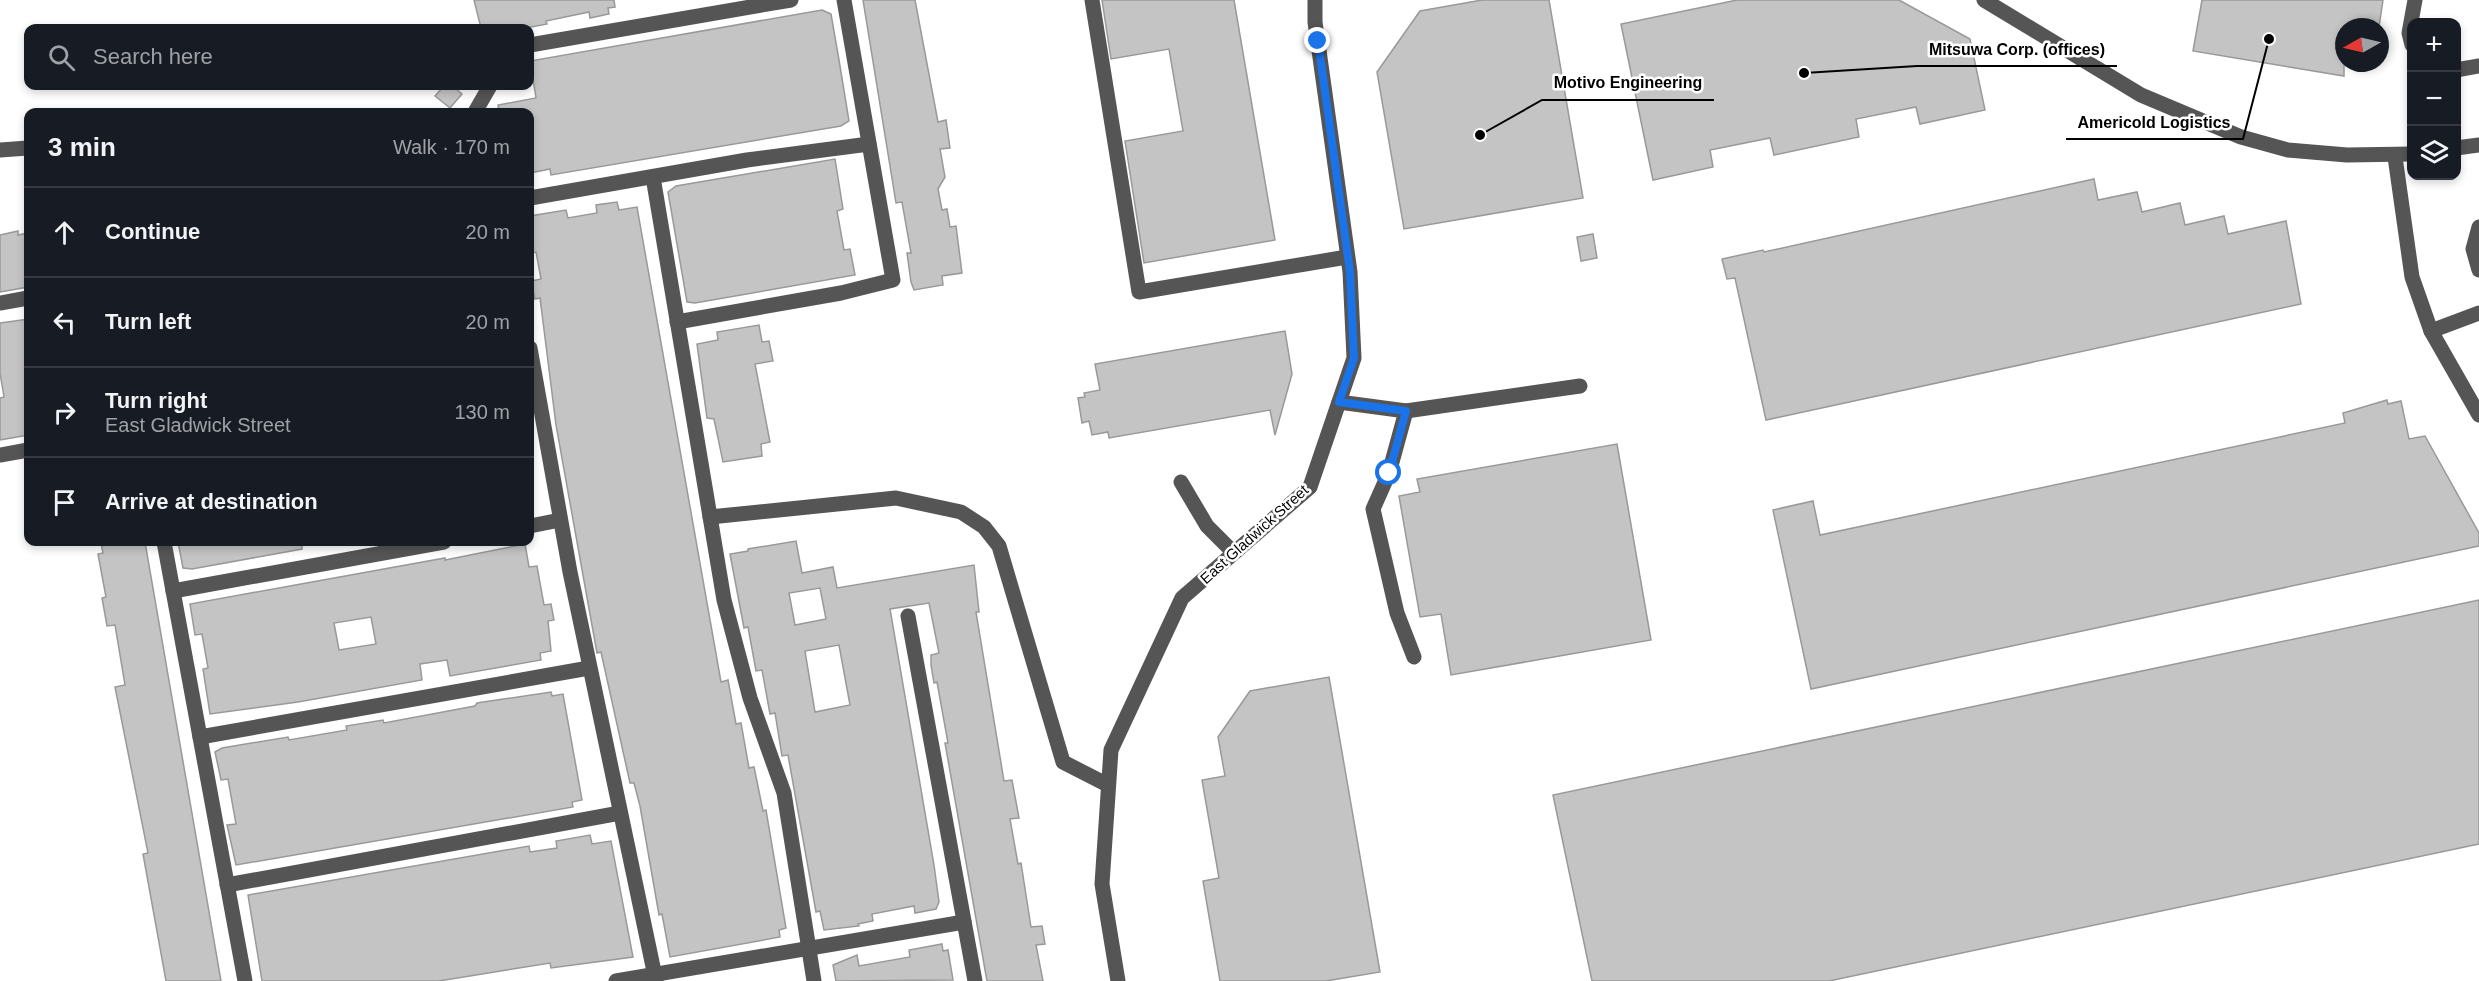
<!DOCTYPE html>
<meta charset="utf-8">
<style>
body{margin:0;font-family:Helvetica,sans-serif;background:#20242c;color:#f1f3f6}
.controls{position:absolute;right:18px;top:18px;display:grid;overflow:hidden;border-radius:12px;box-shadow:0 3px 9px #0003}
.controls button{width:54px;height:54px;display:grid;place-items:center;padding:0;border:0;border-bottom:2px solid #363941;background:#171b24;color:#f1f3f6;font:30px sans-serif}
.compass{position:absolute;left:2335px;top:18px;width:54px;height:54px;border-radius:50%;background:#171b24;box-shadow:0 3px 9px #0003;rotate:262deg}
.stop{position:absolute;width:18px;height:18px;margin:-14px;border:4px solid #1a73e8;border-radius:50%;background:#fff}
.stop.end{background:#1a73e8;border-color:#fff;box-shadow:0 2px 6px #0008}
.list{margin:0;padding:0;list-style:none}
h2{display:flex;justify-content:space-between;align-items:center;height:78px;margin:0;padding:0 24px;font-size:26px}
h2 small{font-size:20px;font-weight:400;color:#9ea1a6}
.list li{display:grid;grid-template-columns:39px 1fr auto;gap:18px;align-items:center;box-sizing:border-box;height:90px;padding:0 24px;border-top:2px solid #363941}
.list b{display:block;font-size:22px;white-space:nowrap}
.list p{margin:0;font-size:20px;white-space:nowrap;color:#9ea1a6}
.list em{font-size:20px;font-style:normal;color:#9ea1a6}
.icon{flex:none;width:33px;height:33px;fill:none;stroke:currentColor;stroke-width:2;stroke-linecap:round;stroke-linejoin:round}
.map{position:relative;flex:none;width:2479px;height:981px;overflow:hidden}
.search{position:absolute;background:#171b24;box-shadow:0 3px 9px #0003;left:24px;top:24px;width:510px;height:66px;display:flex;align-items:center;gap:15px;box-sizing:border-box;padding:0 21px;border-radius:12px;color:#9ea1a6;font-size:22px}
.panel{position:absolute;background:#171b24;box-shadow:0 3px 9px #0003;left:24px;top:108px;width:510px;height:438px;border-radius:12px}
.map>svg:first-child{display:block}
</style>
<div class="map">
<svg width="2479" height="981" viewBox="0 0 2479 981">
<rect width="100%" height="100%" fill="#fff"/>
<g fill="#c4c4c4" stroke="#999" stroke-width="1.5" fill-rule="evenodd">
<path d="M474,0h140l1,7 -7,1 1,6 -19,4 -1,-6 -43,9 1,3 -21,4h-45z"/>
<path d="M863,0h52l23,122 8,-2 4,28 -10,1 5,28 -7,12 4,21 5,-1 3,18 6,-1 6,47 -20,3 1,9 -29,5 -3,-8 -4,-29h4l-9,-51 -6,1z"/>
<path d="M1102,0h132l41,240 -131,23 -19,-122 58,-10 -14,-82 -58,10z"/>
<path d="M1482,0h67l34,198 -179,31 -27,-157 43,-61z"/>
<path d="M1737,0h162l71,39 15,71 -65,14 -4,-17 -60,12 3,18 -85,18 -4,-17 -60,12 3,17 -60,13 -32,-156z"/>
<path d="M2202,0h181l-4,27h-35v49l-151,-25z"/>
<path d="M822,10l9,4 8,46 10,61 -8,5 -290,49 -1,-6 -20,4v-61h-31l-1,-7 38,-7 -6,-37z"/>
<path d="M444,86h9l9,8 -12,14 -15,-12z"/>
<path d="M835,159l8,50 -6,2 7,39 6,-1 5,26 -160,28 -8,-1 -19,-110 8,-6z"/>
<path d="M2094,179l4,21 39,-8 5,20 38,-9 5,22 39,-9 4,18 58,-13 15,83 -535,116 -31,-142 -8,1 -5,-20 41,-9 1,2z"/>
<path d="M617,202l2,8 18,-3 84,475 7,-2 8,44 5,-1 8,45 5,-1 9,44 3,-1 20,118 -7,2 1,7 -110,20 -8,-43 -3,1 -19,-109 -6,-23h-4l-29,-131 -4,1 -41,-228 -16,-127 -5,1 -4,-18 10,-2 -5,-27 -6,1v-37l36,-6 2,8 29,-5 -1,-8z"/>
<path d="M18,231v4l10,-2v54l-28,5v-57z"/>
<path d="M1593,234l4,24 -16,3 -4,-24z"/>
<path d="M28,319v116l-28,5v-42l4,-1 -4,-24v-50z"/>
<path d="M759,325l3,17 7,-1 4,20 -18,3 15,78 -9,2 1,12 -39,6 -9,-43 -7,-1 -10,-74 21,-4 -1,-8z"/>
<path d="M1285,331l7,43 -17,61 -5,-25 -161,28 -1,-6 -16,3 -3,-14 -7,2 -4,-25 7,-1 -1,-4 16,-3 -5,-26z"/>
<path d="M2387,400l1,4 13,-3 8,38 16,-3 54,97v13l-668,143 -38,-179 40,-9 7,34 525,-112 -2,-10z"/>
<path d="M1617,444l34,196 -200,35 -10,-61 -21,3 -21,-121 21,-4 -3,-13z"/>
<path d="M796,541l6,32 31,-6 4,21 137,-23 5,47h-3l28,169 8,-1 7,38 -9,1 8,45 3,-1 10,64 11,-1 3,18 -9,1 7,36h-56l-42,-238h3l-11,-61 -3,1 -3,-18v-10l8,-2 -10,-50 -39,6 44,256 5,37 -3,7 -21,4 -1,-7 -42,8 1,7 -15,3 1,2 -35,4 -4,-19 -4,1 -28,-157 -6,1 -7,-43 -5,1 -8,-44 -6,1 -8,-44 -4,1 -14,-74 18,-3v-2zM820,588l6,31 -31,6 -6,-32zM839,645l11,60 -35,7 -10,-61z"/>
<path d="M112,542h33l76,439h-55l-23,-127 5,-1 -33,-166 10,-2 -10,-60 -8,1 -5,-28 4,-1 -8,-43 5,-1 -2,-10z"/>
<path d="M178,542h124v7l-110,20 -9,-1z"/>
<path d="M525,544l4,23 8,-1 7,39 7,-1 3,16 -6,1 3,30 -11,2 1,7 -91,16 -3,-16 -27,4 2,16 -124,22 -88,12 -7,-45 5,-1 -6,-34 -7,1 -5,-31 255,-46v2zM371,617l5,27 -37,6 -5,-27z"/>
<path d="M2479,600v244l-650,137h-237l-39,-186z"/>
<path d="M1329,677l51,295 -54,9h-106l-17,-100 16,-3 -17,-98 23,-4 -7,-39 32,-46z"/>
<path d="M551,692l1,4 11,-2 19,106 -10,2 1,5 -337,58 -9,-40 9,-1 -8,-45 -7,1 -6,-28 7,-4 66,-11 1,3 58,-10 -1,-4 37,-6 1,3 91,-17 2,-3z"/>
<path d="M590,835l2,9 19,-3 22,116 -82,11 -1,-5 -111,18h-177l-14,-86 281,-49 1,6 27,-4 -1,-7z"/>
<path d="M942,944l1,7 5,-1 5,30 -117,1 -3,-16 24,-10 2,11 51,-9 -1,-7z"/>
</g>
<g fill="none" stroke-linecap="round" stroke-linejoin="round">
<g stroke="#555" stroke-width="15">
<path d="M1092,0l47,292 208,-35"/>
<path d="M1984,0l157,95 100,42 47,13 59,5 65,-1"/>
<path d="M530,45l261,-45"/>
<path d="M2412,45l-3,-12 6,-33"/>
<path d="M2456,70l23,-4"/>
<path d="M475,112l15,-26"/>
<path d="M2456,148l23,-3"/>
<path d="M0,150l28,-2"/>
<path d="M2395,157l17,120 19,54 48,84"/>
<path d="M653,177l71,423 26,98 34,95 30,188"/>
<path d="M530,198l217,-38 122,-16"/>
<path d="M2479,227l-6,22 6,21"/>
<path d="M0,303l28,-5"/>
<path d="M677,322l164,-29 52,-13 -49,-280"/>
<path d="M2431,331l48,-18"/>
<path d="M530,348l40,224 86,409"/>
<path d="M1339,402l67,9 174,-25"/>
<path d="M1406,411l-17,62 -16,36 24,104 17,44"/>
<path d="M0,455l28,-5"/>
<path d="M1181,482l26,44 27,27"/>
<path d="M710,517l186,-19 65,14 23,15 15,19 64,216 45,23"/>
<path d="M530,526l30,-6"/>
<path d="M164,542l81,439"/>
<path d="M173,591l271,-49"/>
<path d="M908,616l67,365"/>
<path d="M200,737l389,-69"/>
<path d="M227,885l393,-72"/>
<path d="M616,981l348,-59"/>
<path d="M1118,981l-16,-97 9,-134 71,-152 128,-111 44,-129 -4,-86 -35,-250v-22"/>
</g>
</g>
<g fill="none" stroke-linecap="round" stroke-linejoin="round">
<path stroke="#1a73e8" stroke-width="8" d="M1318,41l32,231 4,86 -15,44 67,9 -17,62"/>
</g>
<g text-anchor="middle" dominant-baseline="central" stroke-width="5" stroke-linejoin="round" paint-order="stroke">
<g font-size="15" fill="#000" stroke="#fff">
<text transform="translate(1254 534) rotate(-42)">East Gladwick Street</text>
</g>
</g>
<path fill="none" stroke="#000" stroke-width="2" d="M1804 73L1917 66H2117M1480 135L1542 100H1714M2269 39L2243 139H2066"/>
<g fill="#000" stroke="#fff" stroke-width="2">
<circle cx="1804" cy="73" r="6"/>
<circle cx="1480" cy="135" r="6"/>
<circle cx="2269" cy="39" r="6"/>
</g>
<g font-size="16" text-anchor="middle" font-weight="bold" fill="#000" stroke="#fff" stroke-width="5" stroke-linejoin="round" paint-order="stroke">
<text x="2017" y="55">Mitsuwa Corp. (offices)</text>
<text x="1628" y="88">Motivo Engineering</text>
<text x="2154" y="128">Americold Logistics</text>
</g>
</svg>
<div class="controls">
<button>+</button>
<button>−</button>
<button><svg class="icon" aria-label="layers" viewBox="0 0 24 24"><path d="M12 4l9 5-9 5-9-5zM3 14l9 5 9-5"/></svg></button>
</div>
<svg class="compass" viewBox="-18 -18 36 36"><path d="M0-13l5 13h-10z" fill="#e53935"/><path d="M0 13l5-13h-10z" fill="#9ea1a6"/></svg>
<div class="stop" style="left:1389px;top:473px"></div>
<div class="stop end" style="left:1318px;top:41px"></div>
<div class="search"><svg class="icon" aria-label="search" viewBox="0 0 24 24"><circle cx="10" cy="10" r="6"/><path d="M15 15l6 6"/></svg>Search here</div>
<section class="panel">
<h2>3 min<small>Walk · 170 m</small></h2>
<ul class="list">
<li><svg class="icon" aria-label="ahead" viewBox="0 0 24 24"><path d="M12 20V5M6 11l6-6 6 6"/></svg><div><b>Continue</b></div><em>20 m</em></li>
<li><svg class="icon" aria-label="left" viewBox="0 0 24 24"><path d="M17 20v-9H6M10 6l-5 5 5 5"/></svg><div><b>Turn left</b></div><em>20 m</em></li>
<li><svg class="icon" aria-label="right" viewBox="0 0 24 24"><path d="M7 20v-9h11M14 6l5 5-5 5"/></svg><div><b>Turn right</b><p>East Gladwick Street</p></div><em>130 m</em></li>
<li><svg class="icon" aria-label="arrive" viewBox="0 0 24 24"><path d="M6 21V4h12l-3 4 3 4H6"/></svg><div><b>Arrive at destination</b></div></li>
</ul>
</section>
</div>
